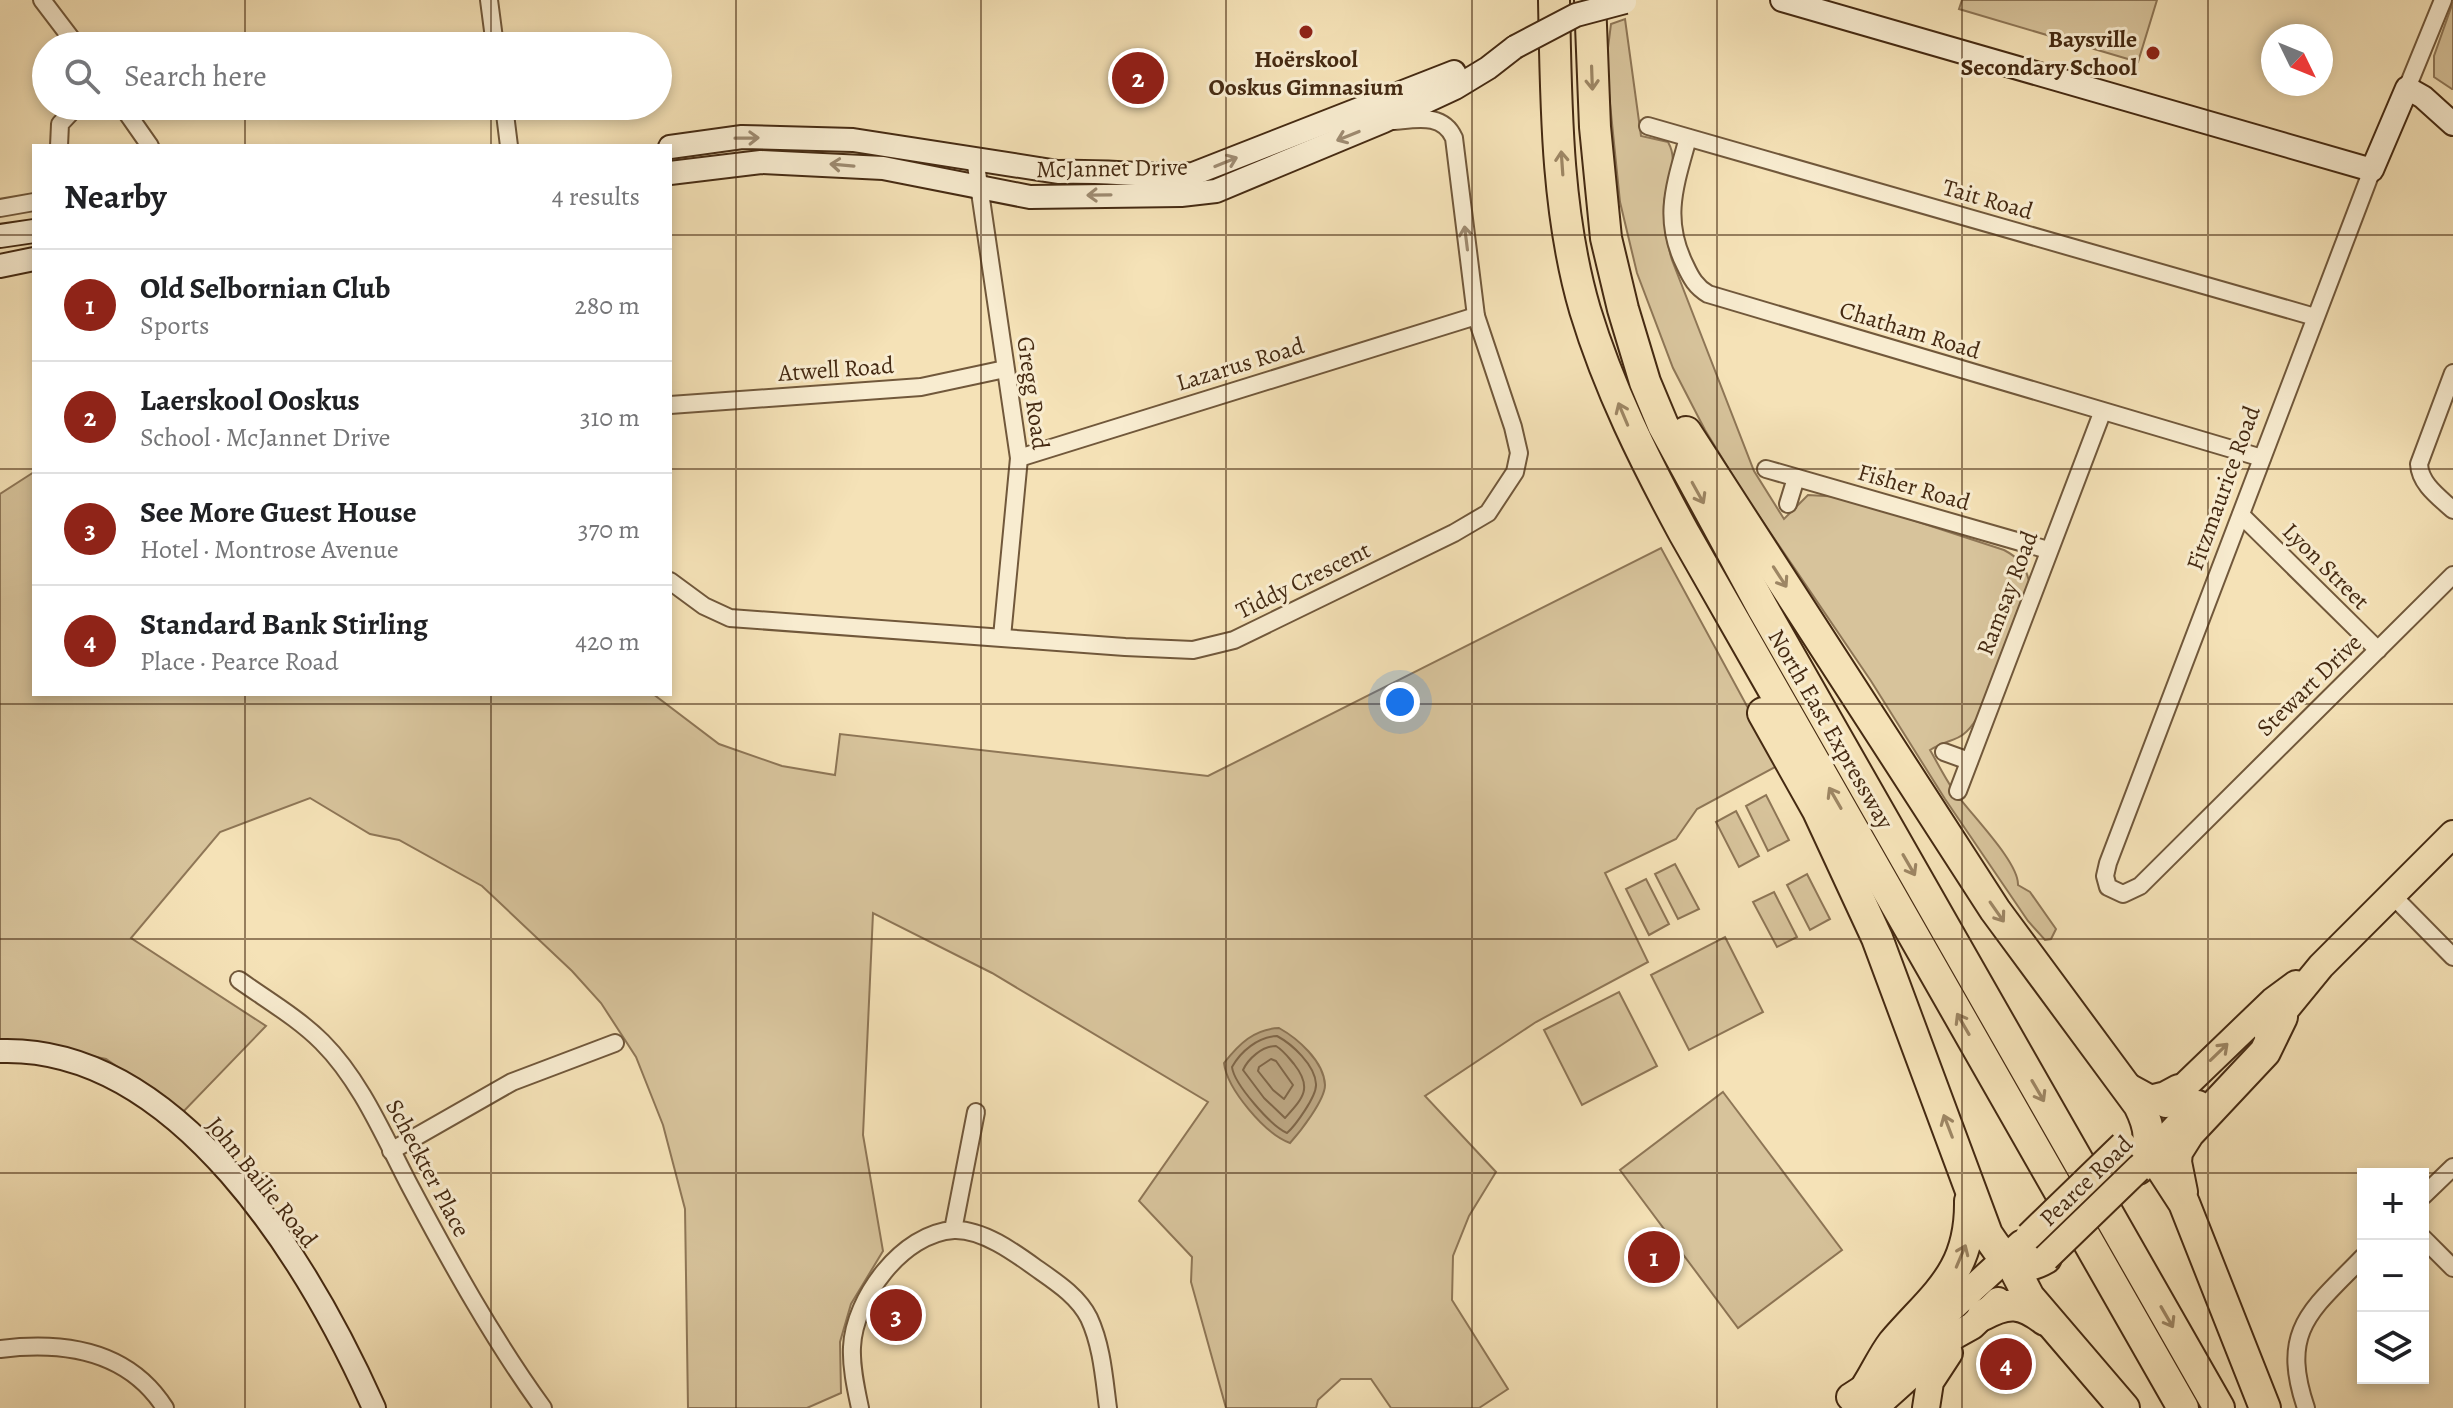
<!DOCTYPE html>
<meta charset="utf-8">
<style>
body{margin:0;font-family:Alegreya,serif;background:#f6f6f6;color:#202124}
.controls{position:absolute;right:24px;bottom:24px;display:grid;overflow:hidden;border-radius:0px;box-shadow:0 4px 12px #0003}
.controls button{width:72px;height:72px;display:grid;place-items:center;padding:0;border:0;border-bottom:2px solid #e0e0e0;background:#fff;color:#202124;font:40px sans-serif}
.compass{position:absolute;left:2261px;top:24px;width:72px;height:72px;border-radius:50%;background:#fff;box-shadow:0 4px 12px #0003;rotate:133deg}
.you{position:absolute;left:1400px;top:702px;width:28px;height:28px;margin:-20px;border:6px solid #fff;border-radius:50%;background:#1a73e8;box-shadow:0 0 0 12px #1a73e833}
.badge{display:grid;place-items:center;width:52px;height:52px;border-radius:50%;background:#8f2418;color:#fff;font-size:26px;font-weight:700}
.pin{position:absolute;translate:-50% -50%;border:4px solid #fff;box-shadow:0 2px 8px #0006}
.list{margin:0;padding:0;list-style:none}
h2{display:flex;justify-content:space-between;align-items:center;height:104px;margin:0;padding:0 32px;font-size:34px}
h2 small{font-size:26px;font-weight:400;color:#757577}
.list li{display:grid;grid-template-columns:52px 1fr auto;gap:24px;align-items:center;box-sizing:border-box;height:112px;padding:0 32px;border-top:2px solid #e0e0e0}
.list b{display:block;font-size:30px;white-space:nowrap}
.list p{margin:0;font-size:26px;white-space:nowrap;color:#757577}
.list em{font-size:26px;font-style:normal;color:#757577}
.icon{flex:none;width:44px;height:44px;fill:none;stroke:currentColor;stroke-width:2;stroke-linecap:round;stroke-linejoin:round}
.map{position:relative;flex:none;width:2453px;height:1408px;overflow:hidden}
.search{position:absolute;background:#fff;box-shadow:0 4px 12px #0003;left:32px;top:32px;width:640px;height:88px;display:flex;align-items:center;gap:20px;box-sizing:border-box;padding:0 28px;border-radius:44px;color:#757577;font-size:30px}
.panel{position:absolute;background:#fff;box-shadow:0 4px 12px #0003;left:32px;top:144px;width:640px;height:552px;border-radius:0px}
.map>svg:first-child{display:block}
</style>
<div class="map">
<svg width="2453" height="1408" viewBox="0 0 2453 1408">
<rect width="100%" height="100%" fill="#f5e2b7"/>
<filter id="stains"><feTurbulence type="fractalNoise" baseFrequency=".0025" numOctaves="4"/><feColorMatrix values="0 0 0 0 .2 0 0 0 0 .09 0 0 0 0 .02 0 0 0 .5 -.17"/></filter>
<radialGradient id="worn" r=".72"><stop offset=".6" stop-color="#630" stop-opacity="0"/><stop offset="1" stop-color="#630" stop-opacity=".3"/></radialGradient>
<g fill="#d7c39b" stroke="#8e7656" stroke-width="2">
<path d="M1962,0h195l-19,62 -179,-53z"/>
<path d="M2453,2v87h-1l-18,-12v-21z"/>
<path d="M1625,19l16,117 27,6c12,21 -2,39 -4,61 -1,21 2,37 8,57l82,211 30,48 24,-24 34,2 162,53c15,8 21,15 25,31l-52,137c-16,26 -24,18 -47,32 7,12 14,26 22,38 15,23 67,73 66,97l12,7 26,37 -5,10 -6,1 -17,-19 -83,-122 -74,-118 -125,-184 -41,-67 -32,-62 -36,-95 -17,-71 -14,-138 5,-40z"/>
<path d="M34,472v222h619l66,50 63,22 53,9 5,-41 368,42 453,-228 118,217 -82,44 -21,30 -71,34 43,89 -112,60 -111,74 71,76 -27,44 -16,40 -1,44 56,89 -29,19h-88l-20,-29h-30l-23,21 -2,8h-90l-35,-126 1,-25 -53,-56 69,-99 -216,-129 -119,-60 -10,222 20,116 -32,53 -11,38 1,51 -34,15h-119l-3,-199 -22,-84 -27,-68 -35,-54 -29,-32 -90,-85 -83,-46 -29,-6 -60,-36 -90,34 -89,106 135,88 -83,86 -77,-53 -68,-14 -38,-5v-546z"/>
<path d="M1766,795l23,45 -21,11 -22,-45z"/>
<path d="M1736,811l23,45 -20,11 -23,-45z"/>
<path d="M1675,864l24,45 -21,10 -23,-45z"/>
<path d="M1807,874l23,45 -20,11 -23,-45z"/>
<path d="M1646,879l23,45 -20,11 -23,-46z"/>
<path d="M1774,892l23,45 -20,10 -24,-45z"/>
<path d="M1725,937l38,75 -74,38 -38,-75z"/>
<path d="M1619,992l38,74 -75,39 -38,-75z"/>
<path d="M1723,1092l119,158 -104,78 -118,-158z"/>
</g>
<path fill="#b9a37f" stroke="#8b7353" stroke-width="2" d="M1279,1028c18,10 45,33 46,57 0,15 -25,47 -35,58 -25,-9 -63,-54 -66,-80 15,-19 30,-34 55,-35z"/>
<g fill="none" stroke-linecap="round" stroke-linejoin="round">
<g stroke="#7f6648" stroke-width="2">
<path d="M1277,1036c15,8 38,29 39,48 1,12 -21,42 -29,49 -16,-7 -53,-49 -55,-66 9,-16 26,-30 45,-31z"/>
<path d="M1276,1046c8,5 12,11 18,18 19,24 9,34 -9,54l-21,-20 -21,-28c5,-11 19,-24 33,-24z"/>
<path d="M1271,1059l5,2 17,24 -9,14 -11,-9 -15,-19 1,-4z"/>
</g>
<defs>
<g id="street">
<path d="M42,0l35,46"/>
<path d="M489,0l6,46"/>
<path d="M2407,88l36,-88"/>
<path d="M122,106l28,40"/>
<path d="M504,106l5,40"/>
<path d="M1648,126l667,191"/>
<path d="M1688,138c-13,47 -26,81 -3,127 6,13 11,22 23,29l554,164"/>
<path d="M59,146l1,-22 17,-18"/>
<path d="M975,158l44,300 -17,179"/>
<path d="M2372,170l-264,693 -3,13 3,11 15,7 17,-8 313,-311"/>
<path d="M0,208l34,-6"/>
<path d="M2453,373l-34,91c1,20 20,33 34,46"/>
<path d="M670,405l251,-18 84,-18"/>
<path d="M1019,458l457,-142"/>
<path d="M1766,469l282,81"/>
<path d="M1788,504l8,-26"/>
<path d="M2241,515l137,135"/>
<path d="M670,581l34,25 26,12 395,29 68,3 41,-10 220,-107 34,-20 27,-41 4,-19 -6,-26 -37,-111 -22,-178c-11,-25 -37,-19 -60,-17"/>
<path d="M1944,752l25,9"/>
<path d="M1958,791l144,-378"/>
<path d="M2392,895l61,62"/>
<path d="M239,980c28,20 59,38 83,62 40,40 63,97 89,146 40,75 82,151 132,220"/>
<path d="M391,1151l121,-69 103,-39"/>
<path d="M2423,1196l30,-29"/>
<path d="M953,1230l23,-118"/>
<path d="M2423,1238l30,30"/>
<path d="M0,1349c63,-8 128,1 165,59"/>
<path d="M860,1408c-4,-19 -9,-41 -8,-61 2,-48 50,-114 102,-117 28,-1 60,22 82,38 20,14 42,28 53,50 13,28 15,60 19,90"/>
<path d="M2306,1408c-27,-79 6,-98 57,-151"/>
</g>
<g id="secondary">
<path d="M1782,0l590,170 35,-82 16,9 30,27"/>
<path d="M670,147l72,-10 111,3 205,32c45,-2 90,5 135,2l261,-102"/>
<path d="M670,173l91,-11 122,6 147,29 151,-2 35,-4 168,-70 71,-33 33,-20 27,-21"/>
<path d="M0,236l34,-5"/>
<path d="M0,266l34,-7"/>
<path d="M0,1051c179,-6 310,214 374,357"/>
</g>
<g id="primary">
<path d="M2267,1032l54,-66 132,-132"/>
<path d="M2166,1104l107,-103 23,-17"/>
<path d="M2140,1166l58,-62"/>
<path d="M1860,1408l-10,-11 17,-11 154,-142"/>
<path d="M1874,1408l80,-72 18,-10 26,-25"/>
<path d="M1926,1408l4,-26 19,-29"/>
</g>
<g id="highway">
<path d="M1554,0c2,102 2,211 31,310 24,79 60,151 99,223l499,875"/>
<path d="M1590,0l5,127 11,111 17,71 22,73 18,43 99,182 457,801"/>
<path d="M1686,432l309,478 144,195c12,24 14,40 -1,64"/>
<path d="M1763,713l55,98 59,127 110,296c17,26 28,42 59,24"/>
<path d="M2128,1089l22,12 16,-4 13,-7"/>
<path d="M2127,1154h19l12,9 26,40 81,205"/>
<path d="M2182,1192l-6,-30 1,-10 12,-19 76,-81 17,-35"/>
<path d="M2019,1250l-3,22 13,25 95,111"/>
<path d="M1983,1315c25,-14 39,-13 62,5"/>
<path d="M1867,1386c9,-14 16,-30 26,-43 42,-49 78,-70 77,-142"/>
</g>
</defs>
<use href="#street" stroke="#71583b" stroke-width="20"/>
<use href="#secondary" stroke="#452a12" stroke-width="26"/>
<use href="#primary" stroke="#452a12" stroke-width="30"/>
<use href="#highway" stroke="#452a12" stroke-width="34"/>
<use href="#street" stroke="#f8ecd0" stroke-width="16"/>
<use href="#secondary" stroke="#f8ecd0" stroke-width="22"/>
<use href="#primary" stroke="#f5e2b7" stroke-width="26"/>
<use href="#highway" stroke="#f5e2b7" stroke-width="30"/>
<defs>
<path id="secondary-bridge" d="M1515,47l61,-32 49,-13"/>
<g id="primary-bridge">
<path d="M2029,1236l94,-91"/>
<path d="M2046,1258l92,-89"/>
</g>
</defs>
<use href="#secondary-bridge" stroke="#452a12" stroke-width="26" stroke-linecap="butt"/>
<use href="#primary-bridge" stroke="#452a12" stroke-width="30" stroke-linecap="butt"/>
<use href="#secondary-bridge" stroke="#f8ecd0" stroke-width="22"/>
<use href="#primary-bridge" stroke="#f5e2b7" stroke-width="26"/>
</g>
<defs><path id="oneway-shaft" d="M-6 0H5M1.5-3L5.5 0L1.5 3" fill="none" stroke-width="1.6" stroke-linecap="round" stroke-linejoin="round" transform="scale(2)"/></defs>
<g stroke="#9d8664">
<use href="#oneway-shaft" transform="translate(1592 78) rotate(88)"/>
<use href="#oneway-shaft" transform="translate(1562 163) rotate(-94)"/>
<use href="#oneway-shaft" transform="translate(1623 414) rotate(-113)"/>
<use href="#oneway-shaft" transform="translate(1698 493) rotate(61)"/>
<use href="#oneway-shaft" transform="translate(1780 577) rotate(57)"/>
<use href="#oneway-shaft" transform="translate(1835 798) rotate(-120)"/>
<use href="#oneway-shaft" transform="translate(1909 865) rotate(60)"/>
<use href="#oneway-shaft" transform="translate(1997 912) rotate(55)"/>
<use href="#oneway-shaft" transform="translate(1963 1024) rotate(-120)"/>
<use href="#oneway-shaft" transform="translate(2219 1052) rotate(-44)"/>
<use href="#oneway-shaft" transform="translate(2038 1091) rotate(60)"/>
<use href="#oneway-shaft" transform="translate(1948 1126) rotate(-111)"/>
<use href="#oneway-shaft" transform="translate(1961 1256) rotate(-67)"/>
<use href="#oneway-shaft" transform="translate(2167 1317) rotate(60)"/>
</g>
<g stroke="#9e8b71">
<use href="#oneway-shaft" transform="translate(1348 136) rotate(158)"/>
<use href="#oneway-shaft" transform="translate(747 138) rotate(-1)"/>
<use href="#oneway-shaft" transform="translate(1226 162) rotate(-22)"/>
<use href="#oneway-shaft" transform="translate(842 165) rotate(-175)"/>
<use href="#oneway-shaft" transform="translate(1099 195) rotate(179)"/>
<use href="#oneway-shaft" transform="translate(1466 238) rotate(-97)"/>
</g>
<path fill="none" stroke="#452a12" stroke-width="2" stroke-opacity="0.55" d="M245,0v46M491,0v46M736,0v1408M981,0v1408M1226,0v1408M1472,0v1408M1717,0v1408M1962,0v1408M2208,0v1408M245,106v40M491,106v40M0,235h34M670,235h1783M0,469h34M670,469h1783M245,694v714M491,694v714M0,704h2453M0,939h2453M0,1173h2453"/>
<g fill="#8f2418" stroke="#f8ecd0" stroke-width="3">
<circle cx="1306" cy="32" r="8"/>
<circle cx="2153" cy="53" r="8"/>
</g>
<g text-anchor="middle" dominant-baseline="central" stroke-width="6" stroke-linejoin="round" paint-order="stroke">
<g font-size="24" font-weight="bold" fill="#452a12" stroke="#f8ecd0" text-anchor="end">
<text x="2137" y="39">Baysville<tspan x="2137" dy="28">Secondary School</tspan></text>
<text x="1306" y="59" text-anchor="middle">Hoërskool<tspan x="1306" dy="28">Ooskus Gimnasium</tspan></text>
</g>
<g font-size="24" fill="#452a12" stroke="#f8ecd0">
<text transform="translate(1112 168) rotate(-1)">McJannet Drive</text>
<text transform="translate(1988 199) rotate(16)">Tait Road</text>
<text transform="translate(1910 330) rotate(17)">Chatham Road</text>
<text transform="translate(1240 364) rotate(-17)">Lazarus Road</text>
<text transform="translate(836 369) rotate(-4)">Atwell Road</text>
<text transform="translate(1033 393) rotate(82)">Gregg Road</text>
<text transform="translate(1914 487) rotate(16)">Fisher Road</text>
<text transform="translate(2223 488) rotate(-70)">Fitzmaurice Road</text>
<text transform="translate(2326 566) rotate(45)">Lyon Street</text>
<text transform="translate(1303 580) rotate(-26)">Tiddy Crescent</text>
<text transform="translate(2007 593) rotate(-69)">Ramsay Road</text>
<text transform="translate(2309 685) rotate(-44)">Stewart Drive</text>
<text transform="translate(1831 729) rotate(60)">North East Expressway</text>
<text transform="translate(428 1168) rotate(62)">Scheckter Place</text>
<text transform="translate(2086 1181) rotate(-44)">Pearce Road</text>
<text transform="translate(262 1182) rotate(51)">John Bailie Road</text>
</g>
</g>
<rect width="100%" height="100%" filter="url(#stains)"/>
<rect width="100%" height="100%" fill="url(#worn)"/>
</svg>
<div class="controls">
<button>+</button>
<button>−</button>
<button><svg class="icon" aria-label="layers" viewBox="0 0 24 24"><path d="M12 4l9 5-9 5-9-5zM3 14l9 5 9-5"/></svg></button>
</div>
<svg class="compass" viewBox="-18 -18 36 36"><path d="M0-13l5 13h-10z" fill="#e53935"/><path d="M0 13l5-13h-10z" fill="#757577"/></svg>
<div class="you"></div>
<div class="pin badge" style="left:1654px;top:1257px">1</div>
<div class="pin badge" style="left:1138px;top:78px">2</div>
<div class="pin badge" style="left:896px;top:1315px">3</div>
<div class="pin badge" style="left:2006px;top:1364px">4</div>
<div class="search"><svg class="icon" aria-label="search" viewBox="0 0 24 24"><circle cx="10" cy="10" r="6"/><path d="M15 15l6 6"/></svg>Search here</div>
<section class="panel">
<h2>Nearby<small>4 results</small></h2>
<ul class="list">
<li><span class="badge">1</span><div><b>Old Selbornian Club</b><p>Sports</p></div><em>280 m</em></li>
<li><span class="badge">2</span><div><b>Laerskool Ooskus</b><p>School · McJannet Drive</p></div><em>310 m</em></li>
<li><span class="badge">3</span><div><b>See More Guest House</b><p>Hotel · Montrose Avenue</p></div><em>370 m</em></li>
<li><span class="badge">4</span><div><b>Standard Bank Stirling</b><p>Place · Pearce Road</p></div><em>420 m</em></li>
</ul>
</section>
</div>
